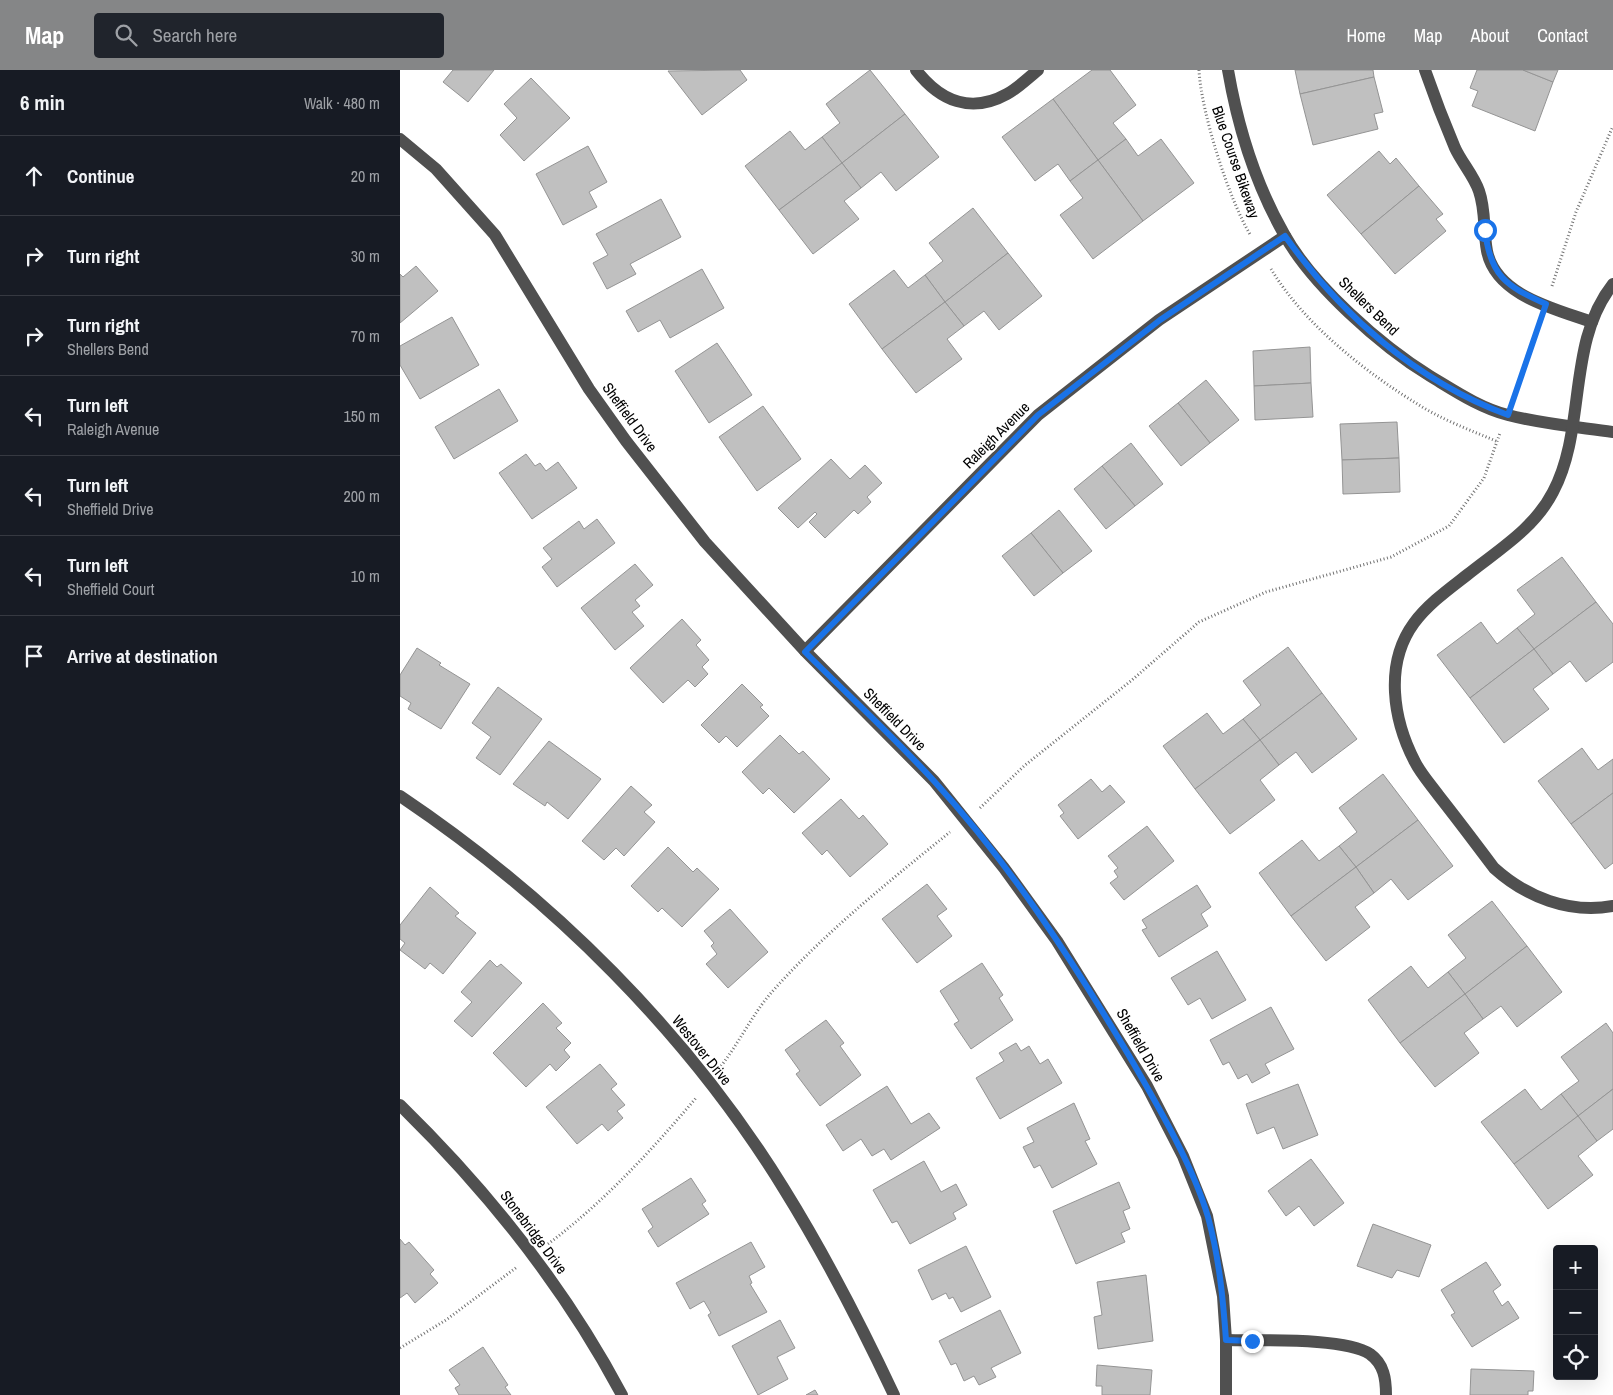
<!DOCTYPE html>
<meta charset="utf-8">
<style>
body{margin:0;font-family:"Archivo Narrow",sans-serif;background:#20242c;color:#f1f3f6}
.controls{position:absolute;right:15px;bottom:15px;display:grid;overflow:hidden;border-radius:5px;box-shadow:0 5px 20px #0002}
.controls button{width:45px;height:45px;display:grid;place-items:center;padding:0;border:0;border-bottom:1px solid #363941;background:#171b24;color:#f1f3f6;font:25px sans-serif}
.stop{position:absolute;width:15px;height:15px;margin:-11px;border:4px solid #1a73e8;border-radius:50%;background:#fff}
.stop.end{background:#1a73e8;border-color:#fff;box-shadow:0 1px 5px #0008}
.list{margin:0;padding:0;list-style:none}
h2{display:flex;justify-content:space-between;align-items:center;height:65px;margin:0;padding:0 20px;font-size:21px}
h2 small{font-size:16px;font-weight:400;color:#9ea1a6}
.list li{display:grid;grid-template-columns:32px 1fr auto;gap:15px;align-items:center;box-sizing:border-box;height:80px;padding:0 20px;border-top:1px solid #363941}
.list b{display:block;font-size:19px;white-space:nowrap}
.list p{margin:0;font-size:16px;white-space:nowrap;color:#9ea1a6}
.list em{font-size:16px;font-style:normal;color:#9ea1a6}
.icon{flex:none;width:28px;height:28px;fill:none;stroke:currentColor;stroke-width:2;stroke-linecap:round;stroke-linejoin:round}
.map{position:relative;flex:none;width:1213px;height:1325px;overflow:hidden}
header{display:flex;align-items:center;gap:30px;box-sizing:border-box;height:70px;padding:0 25px;background:#858687;color:#fff}
header strong{font-size:24px}
nav{display:flex;gap:28px;margin-inline-start:auto;font-size:18px}
.search{width:350px;height:45px;background:#20242c;display:flex;align-items:center;gap:12px;box-sizing:border-box;padding:0 18px;border-radius:5px;color:#9ea1a6;font-size:19px}
main{display:flex}
aside{flex:1;background:#171b24}
.map>svg:first-child{display:block}
</style>
<header>
<strong>Map</strong>
<div class="search"><svg class="icon" aria-label="search" viewBox="0 0 24 24"><circle cx="10" cy="10" r="6"/><path d="M15 15l6 6"/></svg>Search here</div>
<nav><a>Home</a><a>Map</a><a>About</a><a>Contact</a></nav>
</header>
<main>
<aside>
<h2>6 min<small>Walk · 480 m</small></h2>
<ul class="list">
<li><svg class="icon" aria-label="ahead" viewBox="0 0 24 24"><path d="M12 20V5M6 11l6-6 6 6"/></svg><div><b>Continue</b></div><em>20 m</em></li>
<li><svg class="icon" aria-label="right" viewBox="0 0 24 24"><path d="M7 20v-9h11M14 6l5 5-5 5"/></svg><div><b>Turn right</b></div><em>30 m</em></li>
<li><svg class="icon" aria-label="right" viewBox="0 0 24 24"><path d="M7 20v-9h11M14 6l5 5-5 5"/></svg><div><b>Turn right</b><p>Shellers Bend</p></div><em>70 m</em></li>
<li><svg class="icon" aria-label="left" viewBox="0 0 24 24"><path d="M17 20v-9H6M10 6l-5 5 5 5"/></svg><div><b>Turn left</b><p>Raleigh Avenue</p></div><em>150 m</em></li>
<li><svg class="icon" aria-label="left" viewBox="0 0 24 24"><path d="M17 20v-9H6M10 6l-5 5 5 5"/></svg><div><b>Turn left</b><p>Sheffield Drive</p></div><em>200 m</em></li>
<li><svg class="icon" aria-label="left" viewBox="0 0 24 24"><path d="M17 20v-9H6M10 6l-5 5 5 5"/></svg><div><b>Turn left</b><p>Sheffield Court</p></div><em>10 m</em></li>
<li><svg class="icon" aria-label="arrive" viewBox="0 0 24 24"><path d="M6 21V4h12l-3 4 3 4H6"/></svg><div><b>Arrive at destination</b></div></li>
</ul>
</aside>
<div class="map">
<svg width="1213" height="1325" viewBox="0 0 1213 1325">
<rect width="100%" height="100%" fill="#fff"/>
<g fill="#c0c0c0" stroke="#949494">
<path d="M53,0h41l-26,32 -25,-20z"/>
<path d="M340,0l7,10 -45,35 -34,-44z"/>
<path d="M470,0l35,44 -63,49 -20,-26 18,-14 -14,-19z"/>
<path d="M692,0h18l26,35 -23,18 13,16 -28,21 -45,-61z"/>
<path d="M895,0h78l1,7 -74,17z"/>
<path d="M1077,0h46l30,12 -18,49 -63,-25 6,-15 -8,-3z"/>
<path d="M1123,0h35l-5,12z"/>
<path d="M974,7l9,35 -9,2 4,15 -65,16 -13,-51z"/>
<path d="M131,8l39,40 -46,43 -24,-26 17,-17 -13,-14z"/>
<path d="M653,29l45,61 -28,21 -12,-17 -23,17 -33,-44z"/>
<path d="M505,44l34,43 -43,34 -15,-19 -20,16 -19,-25z"/>
<path d="M390,61l15,19 17,-13 20,26 -63,47 -34,-44z"/>
<path d="M726,69l12,17 23,-17 33,44 -51,38 -45,-61z"/>
<path d="M188,76l19,36 -18,10 8,15 -34,18 -27,-51z"/>
<path d="M979,81l11,13 6,-6 23,28 -58,48 -34,-39z"/>
<path d="M698,90l45,61 -50,38 -33,-44 23,-17 -13,-17z"/>
<path d="M442,93l19,25 -17,13 15,18 -46,35 -34,-44z"/>
<path d="M1019,116l24,28 -7,5 10,12 -51,43 -34,-40z"/>
<path d="M261,129l20,38 -51,27 6,10 -29,15 -14,-26 15,-8 -12,-21z"/>
<path d="M573,138l35,45 -63,49 -20,-27 18,-14 -14,-18z"/>
<path d="M608,183l34,43 -43,34 -15,-19 -20,15 -19,-24z"/>
<path d="M16,196l22,25 -38,32v-49l3,3z"/>
<path d="M302,199l22,39 -54,30 -10,-18 -22,12 -12,-21z"/>
<path d="M494,200l14,18 17,-13 20,27 -63,47 -33,-45z"/>
<path d="M545,232l19,24 -17,13 15,20 -46,34 -34,-44z"/>
<path d="M52,247l27,48 -59,34 -20,-34v-19z"/>
<path d="M317,273l35,52 -43,28 -34,-52z"/>
<path d="M910,277l1,36 -57,3 -1,-35z"/>
<path d="M806,310l33,40 -29,23 -32,-40z"/>
<path d="M911,313l2,34 -58,3 -1,-34z"/>
<path d="M99,319l19,32 -64,38 -19,-32z"/>
<path d="M778,333l32,40 -29,23 -32,-40z"/>
<path d="M363,336l38,53 -44,32 -38,-54z"/>
<path d="M997,352l2,36 -57,2 -2,-36z"/>
<path d="M731,373l32,41 -28,22 -33,-40z"/>
<path d="M126,384l9,12 5,-3 6,8 12,-9 19,26 -45,31 -33,-46z"/>
<path d="M999,388l1,34 -57,2 -1,-34z"/>
<path d="M431,389l19,20 15,-14 17,18 -15,14 4,5 -13,12 -4,-4 -29,28 -16,-16 8,-8 -2,-2 -17,16 -20,-20z"/>
<path d="M702,396l33,40 -29,23 -32,-40z"/>
<path d="M659,440l33,41 -29,22 -32,-40z"/>
<path d="M197,449l18,24 -58,44 -15,-20 10,-8 -9,-11 36,-27 5,8z"/>
<path d="M631,463l32,40 -29,23 -32,-40z"/>
<path d="M1162,487l34,45 -62,47 -17,-21 18,-14 -18,-24z"/>
<path d="M235,494l18,21 -18,15 5,6 -8,6 12,14 -29,24 -34,-42z"/>
<path d="M1196,532l17,22v38l-27,20 -16,-21 -17,13 -19,-25z"/>
<path d="M282,549l19,21 -5,5 13,15 -7,7 6,7 -13,13 -7,-7 -25,23 -33,-35z"/>
<path d="M1081,552l16,22 20,-16 17,21 -64,49 -33,-43z"/>
<path d="M888,577l34,46 -62,47 -17,-21 18,-14 -18,-24z"/>
<path d="M17,578l24,15 -2,2 31,19 -29,45 -33,-20 3,-6 -11,-7v-21z"/>
<path d="M1134,579l19,25 -20,15 16,20 -45,34 -34,-45z"/>
<path d="M342,614l21,21 -3,2 9,9 -32,31 -11,-11 -7,7 -18,-18z"/>
<path d="M98,617l44,32 -42,56 -24,-17 15,-21 -19,-14z"/>
<path d="M922,623l35,46 -45,34 -16,-21 -17,13 -19,-25z"/>
<path d="M807,643l16,21 20,-15 17,21 -65,49 -32,-43z"/>
<path d="M380,665l19,19 4,-3 27,28 -36,34 -25,-25 -6,6 -21,-22z"/>
<path d="M860,670l19,25 -19,15 15,20 -45,34 -35,-45z"/>
<path d="M149,671l52,38 -33,40 -21,-17 -2,4 -32,-22z"/>
<path d="M1182,678l16,22 15,-11v34l-42,31 -33,-43z"/>
<path d="M983,704l35,46 -62,47 -17,-21 18,-14 -18,-24z"/>
<path d="M691,709l11,13 8,-7 15,17 -47,37 -18,-23 4,-3 -6,-8z"/>
<path d="M231,716l21,19 -8,7 11,10 -31,34 -8,-8 -12,12 -22,-19z"/>
<path d="M1213,723v70l-8,6 -34,-45z"/>
<path d="M441,729l18,20 4,-4 25,29 -38,33 -23,-27 -5,5 -20,-22z"/>
<path d="M1018,750l35,46 -45,34 -17,-21 -17,14 -18,-26z"/>
<path d="M747,756l27,35 -50,39 -14,-17 8,-6 -4,-6 4,-3 -10,-12z"/>
<path d="M902,770l17,21 20,-15 17,21 -65,49 -32,-43z"/>
<path d="M268,777l25,25 4,-4 22,21 -37,38 -20,-19 -4,4 -27,-26z"/>
<path d="M956,797l18,26 -19,14 15,20 -44,34 -35,-45z"/>
<path d="M527,814l20,25 -10,7 15,20 -35,27 -35,-44z"/>
<path d="M797,815l14,22 -10,7 7,12 -49,31 -17,-27 5,-2 -5,-8z"/>
<path d="M30,817l29,26 -4,3 21,17 -33,41 -13,-11 -5,6 -25,-19 5,-7 -5,-4v-14z"/>
<path d="M1092,831l35,45 -62,48 -17,-22 18,-14 -18,-23z"/>
<path d="M330,839l38,43 -40,36 -22,-24 11,-10 -6,-8 3,-3 -10,-12z"/>
<path d="M1127,876l35,46 -45,35 -16,-21 -18,13 -18,-25z"/>
<path d="M817,881l29,49 -34,19 -12,-21 -12,7 -17,-27z"/>
<path d="M90,890l7,7 4,-3 21,19 -50,54 -18,-16 18,-19 -11,-10z"/>
<path d="M582,893l21,32 -4,3 14,22 -42,29 -17,-25 5,-3 -19,-30z"/>
<path d="M1011,896l17,22 20,-16 17,22 -65,49 -32,-43z"/>
<path d="M1065,924l18,25 -19,14 15,20 -44,34 -35,-44z"/>
<path d="M143,933l19,20 -6,5 15,15 -7,7 6,7 -14,14 -6,-7 -24,23 -33,-34z"/>
<path d="M871,937l23,42 -29,15 5,9 -18,10 -5,-9 -9,5 -9,-17 -6,3 -13,-25z"/>
<path d="M426,950l18,23 -4,3 21,29 -41,31 -24,-32 4,-3 -15,-21z"/>
<path d="M1206,953l7,10v56l-35,27 -17,-22 18,-13 -18,-24z"/>
<path d="M616,973l5,8 8,-5 11,18 8,-5 14,24 -62,36 -24,-41 28,-17 -5,-8z"/>
<path d="M200,994l17,20 -6,5 14,16 -8,6 6,7 -15,13 -6,-7 -25,20 -31,-37z"/>
<path d="M898,1014l20,51 -35,14 -9,-22 -17,7 -11,-30z"/>
<path d="M487,1016l24,38 18,-11 11,15 -49,32 -7,-11 -12,7 -11,-17 -18,12 -17,-26z"/>
<path d="M1125,1019l16,21 20,-16 17,22 -64,48 -33,-42z"/>
<path d="M1213,1019v40l-16,12 -19,-25z"/>
<path d="M674,1033l16,36 -5,2 12,23 -45,24 -12,-23 -6,3 -11,-21 11,-5 -7,-14z"/>
<path d="M1178,1046l19,25 -19,15 15,19 -45,34 -34,-45z"/>
<path d="M911,1089l33,44 -30,23 -15,-20 -13,10 -18,-25z"/>
<path d="M524,1091l17,31 15,-8 11,21 -14,8 3,6 -46,25 -13,-23 -5,2 -19,-33z"/>
<path d="M291,1108l15,23 -4,3 7,10 -51,33 -10,-16 5,-4 -11,-18z"/>
<path d="M719,1112l11,26 -7,3 7,18 -9,4 4,9 -49,22 -23,-53z"/>
<path d="M973,1154l58,21 -12,32 -22,-7 -5,8 -35,-12z"/>
<path d="M0,1169l5,6 4,-3 25,28 -4,4 8,9 -23,20 -8,-10 -7,5z"/>
<path d="M351,1172l14,25 -16,9 3,7 -2,1 17,28 -48,24 -11,-21 3,-2 -7,-12 -14,8 -14,-26z"/>
<path d="M566,1176l25,51 -30,15 -8,-15 -4,2 -3,-6 -14,7 -14,-30z"/>
<path d="M1086,1192l15,23 -8,6 9,15 6,-5 11,17 -47,29 -21,-32 4,-2 -14,-23z"/>
<path d="M746,1205l7,66 -55,8 -4,-32 8,-2 -5,-33z"/>
<path d="M600,1240l21,43 -30,15 5,9 -17,8 -5,-9 -10,5 -8,-18 -5,2 -12,-24z"/>
<path d="M380,1250l15,28 -18,9 11,22 -30,16 -26,-49z"/>
<path d="M83,1277l25,38 -3,2 6,8h-52l-4,-7 5,-3 -11,-15z"/>
<path d="M697,1295l55,5 -2,25h-48v-9h-6z"/>
<path d="M1071,1299l63,2 -1,20h-5v4h-58z"/>
<path d="M415,1320l3,5h-12z"/>
</g>
<g fill="none" stroke-linecap="round" stroke-linejoin="round">
<g stroke="#727272" stroke-width="3" stroke-dasharray="1 2.5" stroke-linecap="butt">
<path d="M799,0c2,42 30,130 52,166"/>
<path d="M871,199c33,55 94,103 148,136 24,15 51,25 77,36"/>
<path d="M1152,216l24,-74 37,-86"/>
<path d="M1114,327l25,-72"/>
<path d="M580,738l44,-42 108,-86 67,-58 67,-30 125,-35 58,-31 35,-48 16,-45"/>
<path d="M321,996c18,-23 31,-51 50,-73 53,-60 116,-110 179,-161"/>
<path d="M148,1174c56,-42 103,-93 148,-146"/>
<path d="M0,1278l46,-28 71,-53"/>
</g>
<g stroke="#505050" stroke-width="12">
<path d="M516,0c24,31 55,44 91,24 11,-6 21,-16 31,-24"/>
<path d="M828,0c10,58 27,113 56,164 28,51 97,112 146,142 25,15 50,32 78,39 34,9 70,12 105,17"/>
<path d="M1025,0c9,26 19,52 30,78 7,15 19,28 24,43 7,20 4,39 8,60 9,45 69,58 105,71"/>
<path d="M0,69l36,30 59,66 94,154 37,52 79,101 100,109 129,130 70,87 53,73 90,145 36,70 24,60 16,80 3,44v55"/>
<path d="M1213,214c-47,59 -26,144 -60,208 -19,37 -55,58 -86,83 -18,14 -39,29 -53,48 -30,41 -21,97 1,139 6,12 16,23 24,34 19,24 37,48 55,72 32,29 75,46 119,38"/>
<path d="M405,581l233,-236 121,-95 126,-84"/>
<path d="M0,726c152,102 288,237 384,393 41,66 77,136 110,206"/>
<path d="M0,1035c88,86 164,181 222,290"/>
<path d="M826,1270c34,1 118,-3 144,14 14,10 16,25 16,41"/>
</g>
</g>
<g fill="none" stroke-linecap="round" stroke-linejoin="round">
<path stroke="#1a73e8" stroke-width="6" d="M852,1271l-26,-1c-3,-42 -7,-83 -18,-123 -15,-52 -53,-116 -80,-163 -57,-96 -119,-191 -194,-273 -41,-45 -86,-86 -129,-129l233,-237 122,-95 125,-84c56,79 131,145 223,179l38,-111c-40,-18 -56,-28 -61,-74"/>
</g>
<g text-anchor="middle" dominant-baseline="central" stroke-width="4" stroke-linejoin="round" paint-order="stroke">
<g font-size="15" fill="#000" stroke="#fff">
<text transform="translate(836 92) rotate(71)">Blue Course Bikeway</text>
<text transform="translate(969 236) rotate(44)">Shellers Bend</text>
<text transform="translate(230 347) rotate(54)">Sheffield Drive</text>
<text transform="translate(596 365) rotate(-45)">Raleigh Avenue</text>
<text transform="translate(495 649) rotate(45)">Sheffield Drive</text>
<text transform="translate(741 975) rotate(60)">Sheffield Drive</text>
<text transform="translate(302 980) rotate(51)">Westover Drive</text>
<text transform="translate(134 1162) rotate(53)">Stonebridge Drive</text>
</g>
</g>
</svg>
<div class="controls">
<button>+</button>
<button>−</button>
<button><svg class="icon" aria-label="locate" viewBox="0 0 24 24"><circle cx="12" cy="12" r="6"/><path d="M12 2v4M12 18v4M2 12h4M18 12h4"/></svg></button>
</div>
<div class="stop" style="left:1085px;top:160px"></div>
<div class="stop end" style="left:852px;top:1271px"></div>
</div>
</main>
